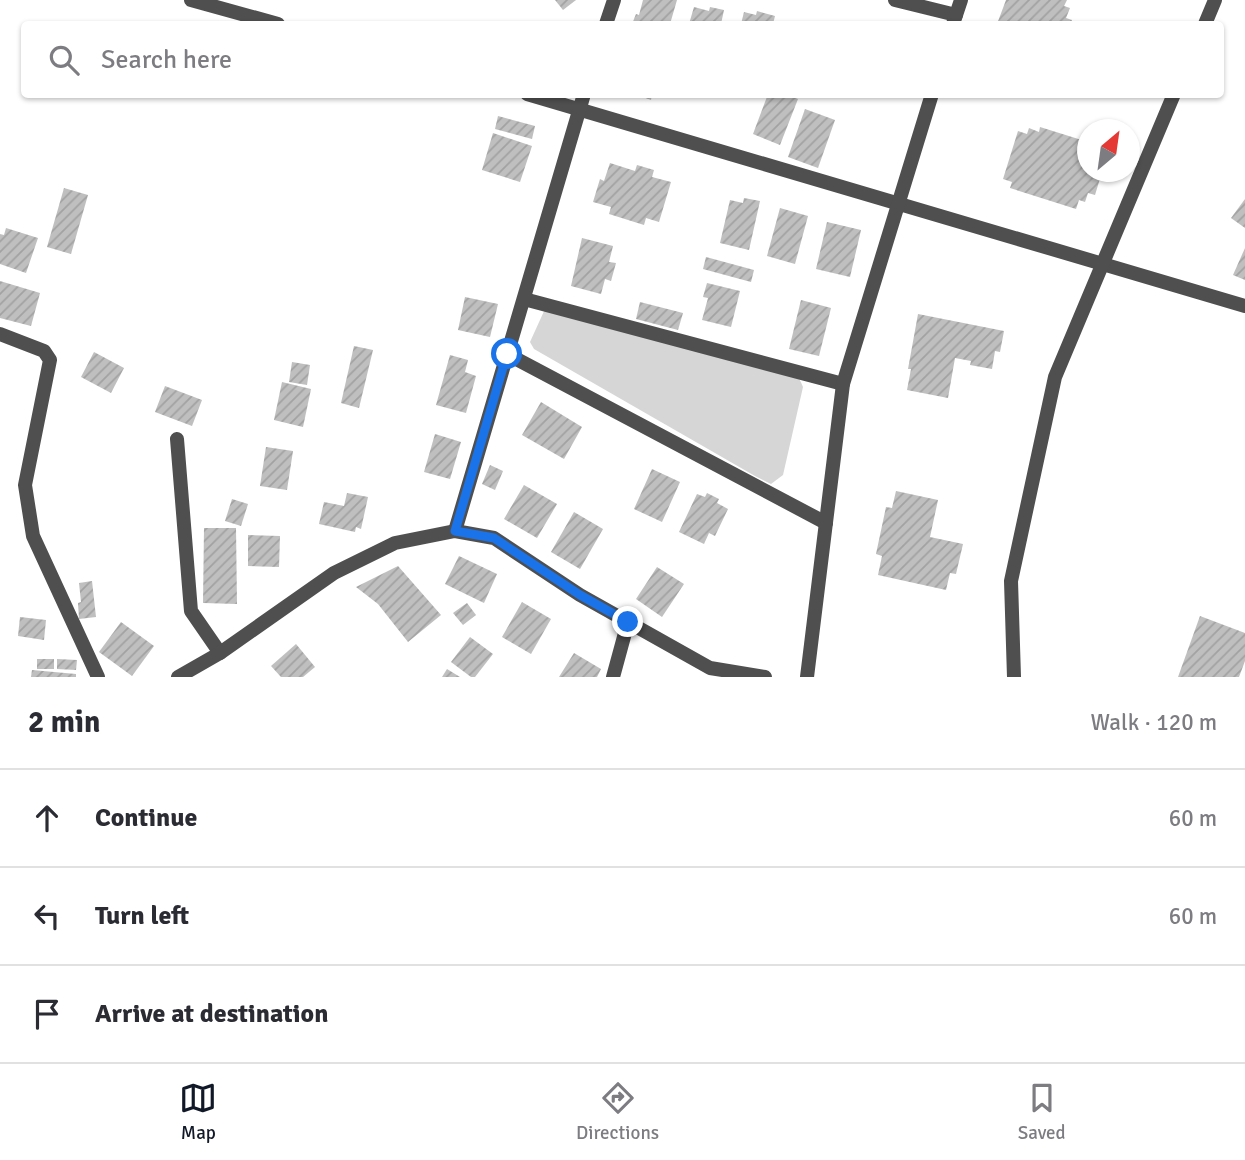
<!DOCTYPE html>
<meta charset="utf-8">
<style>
body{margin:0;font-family:Signika,sans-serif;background:#f7f7f7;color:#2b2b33}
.compass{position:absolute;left:1077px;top:119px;width:63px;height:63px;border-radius:50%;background:#fff;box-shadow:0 2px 5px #0004;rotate:29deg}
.stop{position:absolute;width:21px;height:21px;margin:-16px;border:5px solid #1a73e8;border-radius:50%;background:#fff}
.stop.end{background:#1a73e8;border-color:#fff;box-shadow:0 2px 7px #0008}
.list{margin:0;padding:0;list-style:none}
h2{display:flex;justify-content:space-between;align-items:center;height:91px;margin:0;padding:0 28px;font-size:30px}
h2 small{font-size:23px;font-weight:400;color:#7c7c81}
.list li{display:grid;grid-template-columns:46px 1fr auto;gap:21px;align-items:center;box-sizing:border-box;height:98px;padding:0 28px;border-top:2px solid #e1e1e2}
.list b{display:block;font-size:26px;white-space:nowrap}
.list em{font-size:23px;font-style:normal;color:#7c7c81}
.icon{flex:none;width:38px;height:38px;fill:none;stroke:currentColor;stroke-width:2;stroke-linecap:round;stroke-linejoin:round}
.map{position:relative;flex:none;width:1245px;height:677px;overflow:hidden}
.search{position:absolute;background:#fff;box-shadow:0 2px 5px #0004;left:21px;right:21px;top:21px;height:77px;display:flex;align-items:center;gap:18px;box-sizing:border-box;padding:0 24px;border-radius:7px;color:#7c7c81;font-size:26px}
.sheet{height:385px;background:#fff}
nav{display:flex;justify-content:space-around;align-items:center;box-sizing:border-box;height:98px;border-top:2px solid #e1e1e2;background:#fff;font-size:19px;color:#7c7c81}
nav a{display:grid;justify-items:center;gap:4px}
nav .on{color:#111827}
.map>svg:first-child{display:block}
</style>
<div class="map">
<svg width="1245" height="677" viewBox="0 0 1245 677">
<defs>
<pattern id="building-hatch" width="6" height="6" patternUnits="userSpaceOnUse" patternTransform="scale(1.75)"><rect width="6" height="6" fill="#bfbfbf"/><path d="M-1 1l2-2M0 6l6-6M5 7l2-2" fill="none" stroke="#a2a2a2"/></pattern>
</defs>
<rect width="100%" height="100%" fill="#fff"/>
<path fill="#d6d6d6" d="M545,309l254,69 4,9 -20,88 -12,9 -16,-8 -221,-127 -4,-7z"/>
<g fill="url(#building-hatch)">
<path d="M555,0h21l-13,10z"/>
<path d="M643,0h34l-7,24h-38l4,-10 3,1z"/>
<path d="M1006,0h61l-3,6 6,2 -4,10 6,2 -2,4h-73z"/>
<path d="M694,7l15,4 1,-4 14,3 -3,14h-32z"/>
<path d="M757,11l18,5 -2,8h-32l3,-12 12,3z"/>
<path d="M635,94h17l-1,6z"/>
<path d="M768,94h18l12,5 -18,46 -27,-11z"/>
<path d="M805,109l30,11 -17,48 -30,-11z"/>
<path d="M498,116l37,10 -3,13 -37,-10z"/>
<path d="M1040,127l48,15v30h14l-7,23 -7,-2 -3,9 -6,-2 -3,9 -66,-21 2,-6 -9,-3 15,-48 9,3 2,-6 10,4z"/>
<path d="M493,133l39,13 -12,36 -38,-12z"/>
<path d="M610,163l25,8 2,-6 17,5 -2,7 19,5 -12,40 -13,-4 -2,7 -35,-11 2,-7 -18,-5 7,-23 4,2z"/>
<path d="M64,188l24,7 -17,59 -24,-7z"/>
<path d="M744,198l16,3 -11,49 -29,-7 10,-43 13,3z"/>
<path d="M1245,199v29l-14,-10z"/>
<path d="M780,208l28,8 -13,48 -28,-8z"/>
<path d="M827,222l34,8 -11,47 -34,-8z"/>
<path d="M6,228l32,10 -12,35 -26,-9v-30l4,1z"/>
<path d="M582,238l31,8 -4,16 7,1 -5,18 -6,-2 -4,15 -30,-8z"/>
<path d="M1245,248v32l-12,-5z"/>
<path d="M706,257l48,13 -3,12 -48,-13z"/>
<path d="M0,281l40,12 -9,33 -31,-8z"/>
<path d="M707,283l33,8 -9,36 -29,-7 6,-22 -5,-1z"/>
<path d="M465,297l33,7 -8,33 -32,-7z"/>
<path d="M801,300l30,8 -12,48 -30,-7z"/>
<path d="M640,302l43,11 -5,17 -42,-11z"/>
<path d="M918,314l86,17 -4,21 -5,-1 -3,18 -22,-4 1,-4 -16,-3 -7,40 -41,-8 4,-21h-3z"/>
<path d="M354,346l19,4 -14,58 -18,-5z"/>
<path d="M94,352l30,16 -13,25 -30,-16z"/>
<path d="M450,355l18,5 -3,12 11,4 -10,37 -30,-8z"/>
<path d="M292,362l18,3 -3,20 -18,-3z"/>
<path d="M282,382l29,7 -8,38 -29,-7z"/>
<path d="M165,386l37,14 -10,26 -37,-14z"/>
<path d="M541,402l41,25 -18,32 -42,-24z"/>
<path d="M435,434l26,8 -11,37 -26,-7z"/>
<path d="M266,447l27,4 -6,39 -27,-4z"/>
<path d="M490,465l13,6 -8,19 -13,-6z"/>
<path d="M652,469l28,13 -18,40 -28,-13z"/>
<path d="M524,485l33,19 -20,34 -33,-19z"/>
<path d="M896,491l42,9 -8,37 33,7 -7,30 -6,-1 -4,17 -68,-15 4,-19 -6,-2 10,-47 6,1z"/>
<path d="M347,493l21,4 -7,32 -5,-2 -1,5 -36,-8 5,-22 20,4z"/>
<path d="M707,493l12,6 -2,4 11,6 -13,27 -6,-3 -5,11 -25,-12 18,-38 8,3z"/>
<path d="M232,499l16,5 -7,22 -16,-5z"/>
<path d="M574,512l29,17 -23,40 -29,-17z"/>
<path d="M204,528h32l1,76 -34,-1z"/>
<path d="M248,535l32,1 -1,31 -31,-1z"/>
<path d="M459,556l38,18 -13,29 -39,-19z"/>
<path d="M398,566l43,49 -33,27 -30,-38 -22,-17z"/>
<path d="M657,567l27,17 -22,33 -26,-18z"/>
<path d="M92,581l4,36 -17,2 -1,-16 3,-1 -2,-19z"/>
<path d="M522,602l29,17 -20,35 -29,-17z"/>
<path d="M467,603l9,12 -13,10 -10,-12z"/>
<path d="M1200,616l45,17v28l-6,16h-61z"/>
<path d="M20,617l26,3 -2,20 -26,-4z"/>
<path d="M121,622l33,24 -22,30 -33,-24z"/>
<path d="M470,637l23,17 -18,23h-4l-20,-15z"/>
<path d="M296,644l19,23 -12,10h-22l-10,-11z"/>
<path d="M574,653l27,16 -4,8h-38z"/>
<rect x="37" y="659" width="17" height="10"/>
<path d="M57,659l20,1 -1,10 -19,-1z"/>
<path d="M447,669l13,8h-18z"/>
<path d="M32,670l44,4v3h-45z"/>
</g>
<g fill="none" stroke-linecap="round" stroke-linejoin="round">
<g stroke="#4f4f4f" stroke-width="14">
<path d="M191,0l87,24"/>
<path d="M895,0l61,15"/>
<path d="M606,24l8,-24"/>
<path d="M953,24l8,-24"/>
<path d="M1205,24l10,-24"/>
<path d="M527,94l718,212"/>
<path d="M524,299l319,85"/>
<path d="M0,334l44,17 6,9 -25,125 8,51 65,141"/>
<path d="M507,354l319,169"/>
<path d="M177,439l14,172 29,42"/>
<path d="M455,531l129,-437"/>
<path d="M613,677l15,-55"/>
<path d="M807,677l36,-293 89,-290"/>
<path d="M1014,677l-3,-96 44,-204 119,-283"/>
</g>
<path stroke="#4f4f4f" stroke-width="14" d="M178,677l42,-24 114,-80 61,-30 60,-12 39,7 86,57 130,73 55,9"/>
</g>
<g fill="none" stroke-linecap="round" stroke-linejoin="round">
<path stroke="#1a73e8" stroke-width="9" d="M507,354l-52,177 39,7 86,57 48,27"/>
</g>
</svg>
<svg class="compass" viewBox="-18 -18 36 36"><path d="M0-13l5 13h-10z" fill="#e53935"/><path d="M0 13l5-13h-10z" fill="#7c7c81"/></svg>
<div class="stop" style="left:507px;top:354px"></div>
<div class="stop end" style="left:628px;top:622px"></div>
<div class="search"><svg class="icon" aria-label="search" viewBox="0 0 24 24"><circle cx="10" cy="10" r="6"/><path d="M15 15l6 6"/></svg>Search here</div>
</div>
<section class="sheet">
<h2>2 min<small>Walk · 120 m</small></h2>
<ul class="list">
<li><svg class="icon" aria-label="ahead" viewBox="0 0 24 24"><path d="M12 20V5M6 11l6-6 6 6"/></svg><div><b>Continue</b></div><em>60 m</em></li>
<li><svg class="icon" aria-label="left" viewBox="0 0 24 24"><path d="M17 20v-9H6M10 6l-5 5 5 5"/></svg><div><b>Turn left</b></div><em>60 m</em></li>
<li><svg class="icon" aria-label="arrive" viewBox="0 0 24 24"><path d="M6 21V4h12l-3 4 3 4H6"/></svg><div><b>Arrive at destination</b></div></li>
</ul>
</section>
<nav>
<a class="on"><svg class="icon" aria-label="map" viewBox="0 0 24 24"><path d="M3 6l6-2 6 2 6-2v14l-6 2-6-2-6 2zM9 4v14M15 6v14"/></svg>Map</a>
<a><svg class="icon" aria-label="directions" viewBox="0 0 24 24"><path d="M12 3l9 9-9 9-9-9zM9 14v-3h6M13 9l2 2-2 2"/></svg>Directions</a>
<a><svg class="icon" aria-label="saved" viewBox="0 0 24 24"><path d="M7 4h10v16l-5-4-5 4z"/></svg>Saved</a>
</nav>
